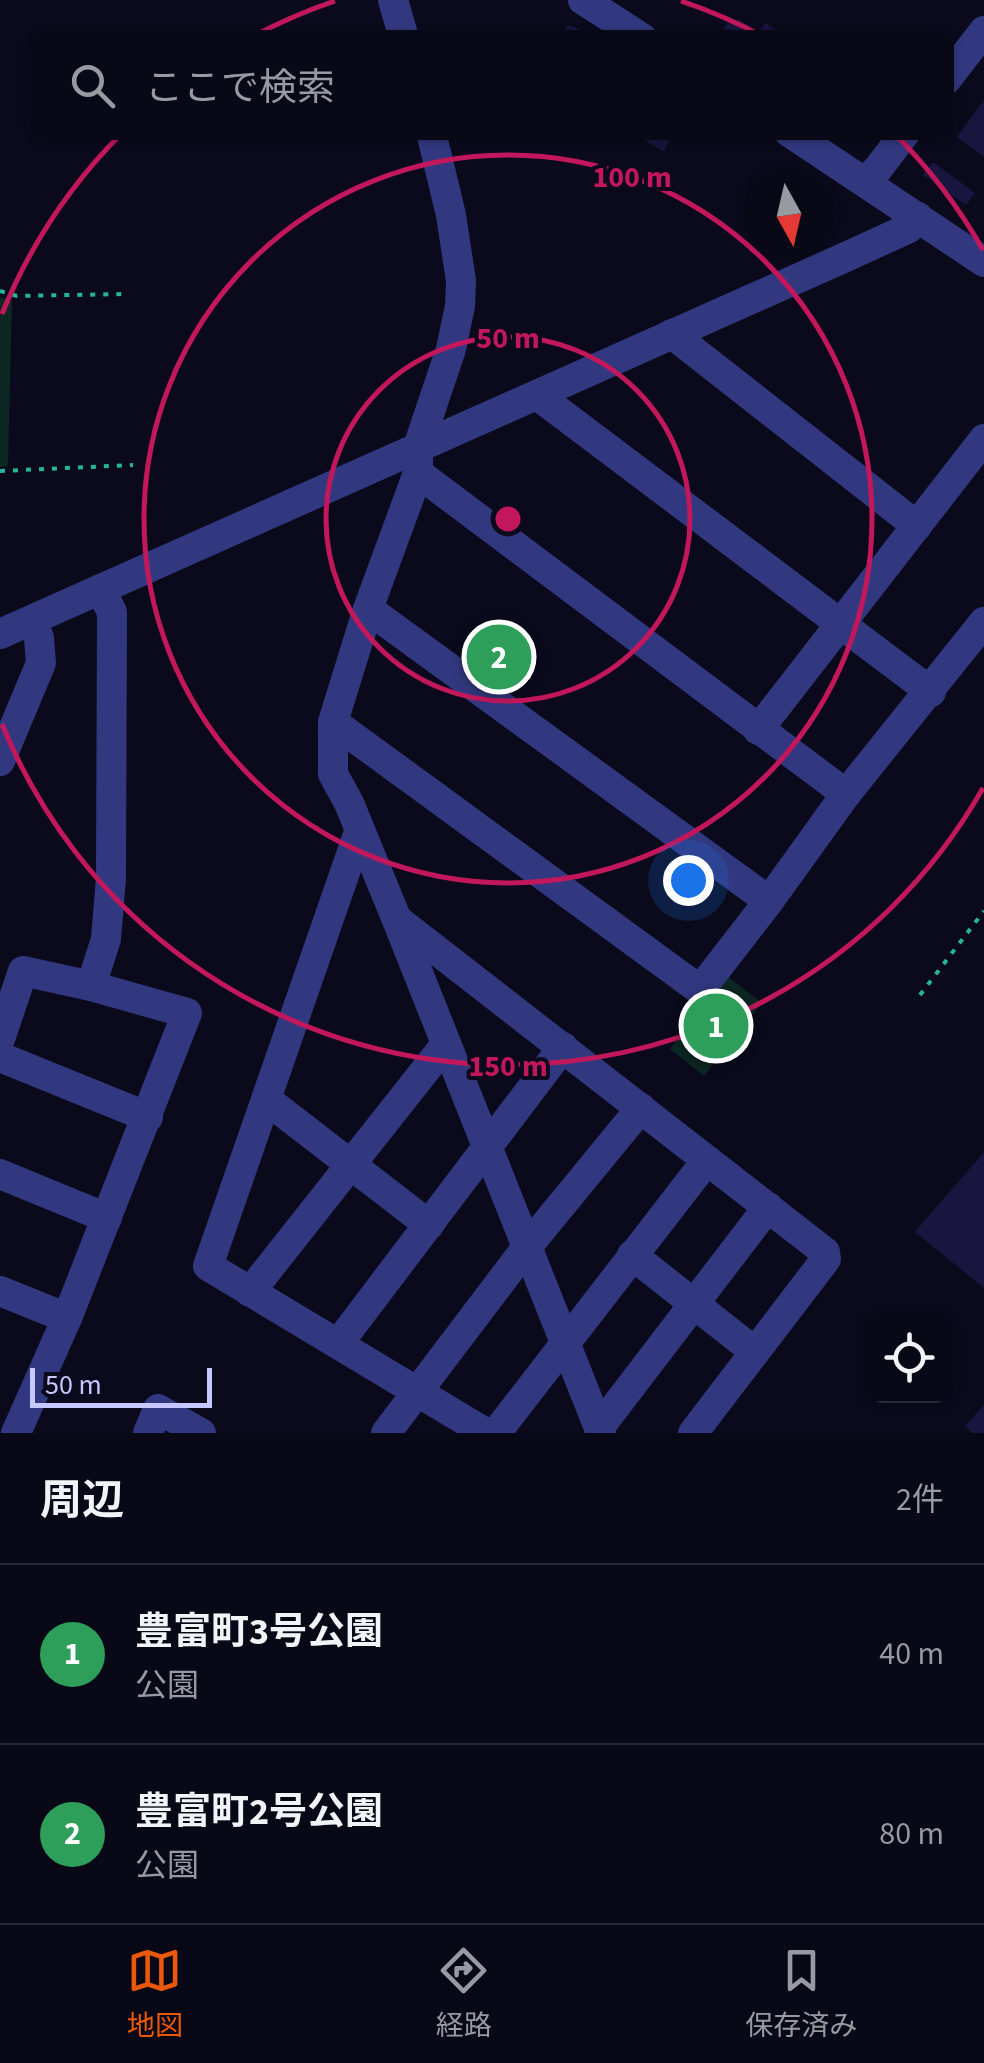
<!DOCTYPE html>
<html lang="ja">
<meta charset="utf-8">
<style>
body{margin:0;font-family:"Source Sans 3","Noto Sans JP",sans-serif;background:#161623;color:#f1f3f6}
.controls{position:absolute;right:30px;bottom:30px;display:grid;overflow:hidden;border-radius:20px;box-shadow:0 2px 8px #0004}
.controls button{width:90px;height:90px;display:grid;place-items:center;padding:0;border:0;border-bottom:2px solid #292935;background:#080816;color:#f1f3f6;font:50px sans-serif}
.compass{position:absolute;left:744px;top:170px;width:90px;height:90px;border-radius:50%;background:#080816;box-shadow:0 2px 8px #0004;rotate:172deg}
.scale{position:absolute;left:30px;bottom:25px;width:182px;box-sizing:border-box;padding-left:10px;border:5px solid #c6c7ff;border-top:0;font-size:28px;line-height:35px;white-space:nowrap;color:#c6c7ff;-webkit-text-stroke:8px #0b0a1d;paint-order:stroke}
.you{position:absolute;left:688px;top:880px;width:35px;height:35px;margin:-25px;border:8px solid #fff;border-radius:50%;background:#1a73e8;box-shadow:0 0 0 15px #1a73e833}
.badge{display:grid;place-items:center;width:65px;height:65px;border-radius:50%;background:#ea580c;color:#fff;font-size:32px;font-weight:700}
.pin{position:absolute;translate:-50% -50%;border:5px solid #fff;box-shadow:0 2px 10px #0006}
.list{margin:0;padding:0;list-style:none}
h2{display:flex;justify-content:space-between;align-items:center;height:130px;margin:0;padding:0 40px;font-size:42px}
h2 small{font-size:32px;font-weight:400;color:#989aa1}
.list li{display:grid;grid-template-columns:65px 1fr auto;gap:30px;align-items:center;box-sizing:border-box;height:180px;padding:0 40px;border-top:2px solid #292935}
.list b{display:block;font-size:38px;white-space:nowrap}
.list p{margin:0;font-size:32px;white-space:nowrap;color:#989aa1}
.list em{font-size:32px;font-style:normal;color:#989aa1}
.icon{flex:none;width:55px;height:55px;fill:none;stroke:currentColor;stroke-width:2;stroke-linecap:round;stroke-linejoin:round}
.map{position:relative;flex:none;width:984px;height:1433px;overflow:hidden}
.search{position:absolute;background:#080816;box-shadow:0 2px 8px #0004;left:30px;right:30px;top:30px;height:110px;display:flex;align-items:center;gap:25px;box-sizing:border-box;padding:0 35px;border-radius:20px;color:#989aa1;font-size:38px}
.sheet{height:490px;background:#080816}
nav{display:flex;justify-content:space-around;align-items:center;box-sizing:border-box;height:140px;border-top:2px solid #292935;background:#080816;font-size:28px;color:#989aa1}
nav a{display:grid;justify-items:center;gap:5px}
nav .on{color:#ea580c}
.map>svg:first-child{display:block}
</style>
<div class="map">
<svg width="984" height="1433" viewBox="0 0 984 1433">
<rect width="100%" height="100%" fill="#0b0a1d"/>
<g fill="#0d2723">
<path d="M0,297l12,4 -4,165 -8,1z"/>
<path d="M495,621l40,30 -32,42 -40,-30z"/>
<path d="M727,976l35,27 -58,73 -34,-27z"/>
</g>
<g fill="#18153f">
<path d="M738,19l21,13 6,-9 16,10 -3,5h-60l11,-18 6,3z"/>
<path d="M567,25l22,7 -2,6h-24z"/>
<path d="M984,100v57l-27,-20z"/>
<path d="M629,132h45l-10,19z"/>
<path d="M933,162l42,31 -9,12 -43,-30z"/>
<path d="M984,1152v136l-69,-56z"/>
<path d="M984,1405v28h-12l-7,-7z"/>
</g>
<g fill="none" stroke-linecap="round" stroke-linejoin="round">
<g stroke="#25b59a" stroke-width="4" stroke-dasharray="5 8" stroke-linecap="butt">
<path d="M0,291l17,5 108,-2"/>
<path d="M0,471l133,-6"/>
<path d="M920,995l64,-84"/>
</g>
<g stroke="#32387f" stroke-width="30">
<path d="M393,0l11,38"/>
<path d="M583,0l59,38"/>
<path d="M946,80l38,-49"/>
<path d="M431,132l20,83 10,66 -1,25 -9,43 -33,98v26l-50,136 -35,113v52l16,29 48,117 204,513"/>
<path d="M789,132l195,130"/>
<path d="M865,181l12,-11 29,-38"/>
<path d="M672,334l245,192"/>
<path d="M537,395l394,297"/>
<path d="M368,609l401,292"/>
<path d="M0,634l848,-378 61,-28 9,-11"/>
<path d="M333,722l367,268 69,-89 77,-107 -428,-321"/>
<path d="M758,730l226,-291"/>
<path d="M0,761l41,-98 -2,-25 -7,-18"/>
<path d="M846,794l138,-172"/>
<path d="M359,832l-151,434 278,167"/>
<path d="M399,921l426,331 1,7 -133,174"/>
<path d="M91,986l15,-47 5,-61 1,-266 -12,-23"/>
<path d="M0,1039l23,-68 68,15 96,27 -120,305 -51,115"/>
<path d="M0,1057l148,60"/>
<path d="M267,1100l162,125"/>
<path d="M0,1174l107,44"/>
<path d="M632,1255l123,97"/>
<path d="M0,1291l67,27"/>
<path d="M250,1292l196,-248"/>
<path d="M338,1344l225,-297"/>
<path d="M599,1428l169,-221"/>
<path d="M148,1433l10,-24 43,24"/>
<path d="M386,1433l141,-186 114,-139"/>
<path d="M496,1433l211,-273"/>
</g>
</g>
<g fill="none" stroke="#c2185b" stroke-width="5">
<circle cx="508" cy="519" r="182"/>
<circle cx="508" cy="519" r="364"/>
<path d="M983 788A546 546 0 0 1 2 724M2 314A546 546 0 0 1 122 133M252 37A546 546 0 0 1 335 1M681 1A546 546 0 0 1 764 37M894 133A546 546 0 0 1 983 250"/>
</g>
<circle cx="508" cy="519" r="15" fill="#c2185b" stroke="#0b0a1d" stroke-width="5"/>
<g font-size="30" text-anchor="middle" font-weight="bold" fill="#c2185b" stroke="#0b0a1d" stroke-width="8" stroke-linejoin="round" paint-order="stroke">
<text x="632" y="187">100 m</text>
<text x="508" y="348">50 m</text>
<text x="508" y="1076">150 m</text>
</g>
</svg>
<div class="controls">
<button><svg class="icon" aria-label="locate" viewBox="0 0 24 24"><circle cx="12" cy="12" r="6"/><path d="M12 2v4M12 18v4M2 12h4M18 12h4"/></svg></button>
</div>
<svg class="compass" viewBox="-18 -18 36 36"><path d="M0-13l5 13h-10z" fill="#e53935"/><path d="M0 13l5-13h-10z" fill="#989aa1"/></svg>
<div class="scale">50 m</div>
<div class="you"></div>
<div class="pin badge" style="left:716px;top:1026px;background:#2e9e5b">1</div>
<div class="pin badge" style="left:499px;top:657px;background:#2e9e5b">2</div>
<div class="search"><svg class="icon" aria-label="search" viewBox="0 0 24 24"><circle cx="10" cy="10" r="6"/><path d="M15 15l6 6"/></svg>ここで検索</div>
</div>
<section class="sheet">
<h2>周辺<small>2件</small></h2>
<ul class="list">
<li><span class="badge" style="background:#2e9e5b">1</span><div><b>豊富町3号公園</b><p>公園</p></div><em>40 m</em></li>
<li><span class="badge" style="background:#2e9e5b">2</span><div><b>豊富町2号公園</b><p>公園</p></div><em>80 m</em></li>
</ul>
</section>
<nav>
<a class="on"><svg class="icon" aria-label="map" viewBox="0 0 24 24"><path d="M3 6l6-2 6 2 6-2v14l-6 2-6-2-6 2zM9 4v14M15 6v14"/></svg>地図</a>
<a><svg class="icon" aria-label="directions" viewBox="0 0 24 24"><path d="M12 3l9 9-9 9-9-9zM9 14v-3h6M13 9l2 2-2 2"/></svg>経路</a>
<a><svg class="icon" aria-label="saved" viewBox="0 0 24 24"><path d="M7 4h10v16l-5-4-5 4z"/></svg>保存済み</a>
</nav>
